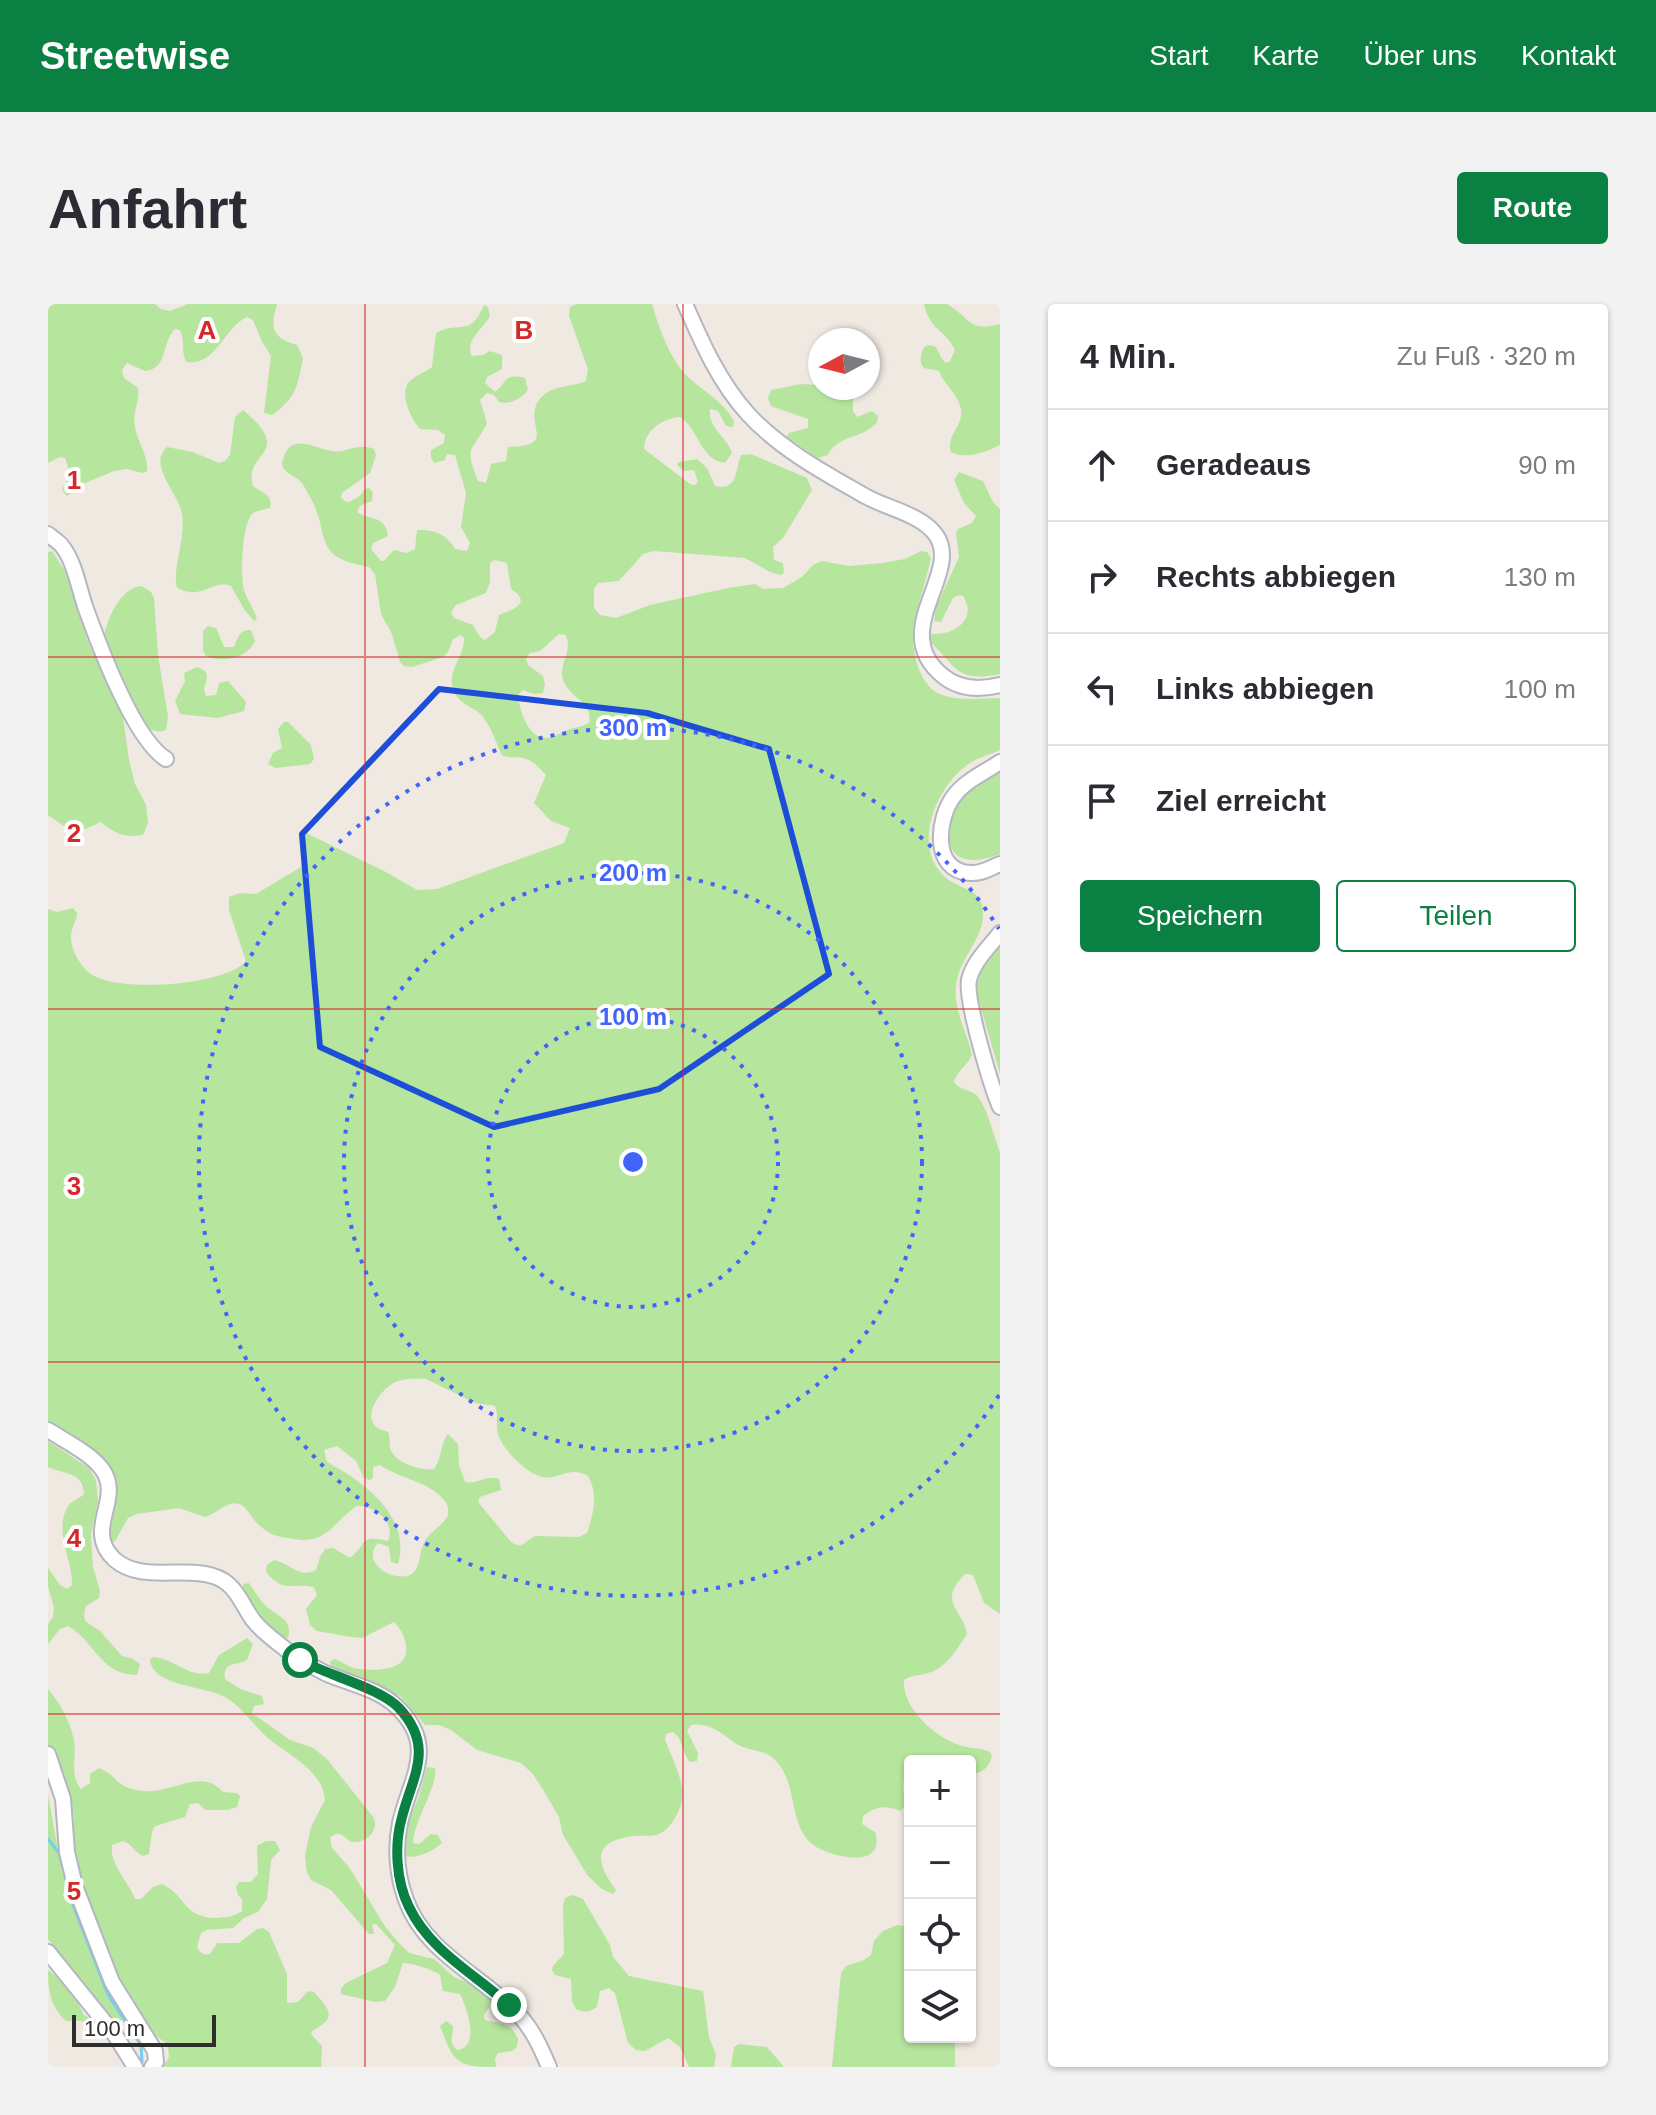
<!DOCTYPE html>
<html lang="de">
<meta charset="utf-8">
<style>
body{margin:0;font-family:Arial,sans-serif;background:#f2f2f3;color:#2b2b33}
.controls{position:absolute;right:24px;bottom:24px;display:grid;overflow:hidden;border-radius:8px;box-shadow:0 2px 6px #0004}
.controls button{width:72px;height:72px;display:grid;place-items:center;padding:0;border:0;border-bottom:2px solid #e1e1e2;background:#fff;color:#2b2b33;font:40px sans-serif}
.compass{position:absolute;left:760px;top:24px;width:72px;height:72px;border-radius:50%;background:#fff;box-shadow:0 2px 6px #0004;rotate:263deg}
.scale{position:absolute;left:24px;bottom:20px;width:144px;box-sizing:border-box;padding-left:8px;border:4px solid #2e2e2e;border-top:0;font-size:22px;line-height:28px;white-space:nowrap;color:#2e2e2e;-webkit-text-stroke:6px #fff;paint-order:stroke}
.stop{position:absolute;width:24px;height:24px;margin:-18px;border:6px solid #0b8043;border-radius:50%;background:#fff}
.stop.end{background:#0b8043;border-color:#fff;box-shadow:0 2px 8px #0008}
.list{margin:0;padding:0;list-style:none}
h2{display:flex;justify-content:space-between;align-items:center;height:104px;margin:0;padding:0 32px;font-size:34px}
h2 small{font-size:26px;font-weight:400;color:#7c7c81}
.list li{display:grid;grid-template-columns:52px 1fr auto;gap:24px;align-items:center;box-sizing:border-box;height:112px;padding:0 32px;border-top:2px solid #e1e1e2}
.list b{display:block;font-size:30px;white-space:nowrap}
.list em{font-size:26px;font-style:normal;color:#7c7c81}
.actions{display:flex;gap:16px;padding:24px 32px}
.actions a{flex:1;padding:18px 0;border:2px solid #0b8043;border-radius:8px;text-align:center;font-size:28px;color:#0b8043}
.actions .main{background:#0b8043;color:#fff}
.icon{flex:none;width:44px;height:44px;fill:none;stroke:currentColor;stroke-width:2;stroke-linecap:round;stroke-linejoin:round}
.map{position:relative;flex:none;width:952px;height:1763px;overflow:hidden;border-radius:8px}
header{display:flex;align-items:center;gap:48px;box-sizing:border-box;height:112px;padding:0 40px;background:#0b8043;color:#fff}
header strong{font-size:38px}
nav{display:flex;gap:44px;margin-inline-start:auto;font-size:28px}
.intro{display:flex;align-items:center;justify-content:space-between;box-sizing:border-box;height:192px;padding:0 48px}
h1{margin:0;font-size:56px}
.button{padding:20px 36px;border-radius:8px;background:#0b8043;color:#fff;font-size:28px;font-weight:700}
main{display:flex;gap:48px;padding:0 48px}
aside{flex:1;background:#fff;border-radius:8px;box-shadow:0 2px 6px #0004}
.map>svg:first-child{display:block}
</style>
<header>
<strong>Streetwise</strong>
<nav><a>Start</a><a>Karte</a><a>Über uns</a><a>Kontakt</a></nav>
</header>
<div class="intro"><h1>Anfahrt</h1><a class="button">Route</a></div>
<main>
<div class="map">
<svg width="952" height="1763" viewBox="0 0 952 1763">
<rect width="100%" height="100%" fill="#efe9e1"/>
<g fill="#b6e59e" fill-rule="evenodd">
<path d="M0,0h107l6,5 9,2 18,-7h89c-7,24 -5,34 20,41l6,13c-6,29 -6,39 -31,57l-8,-2 7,-57 -9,-14 -9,-22 -6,-3c-23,10 -31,50 -61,45 -5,-11 -1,-21 -6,-32l-5,-1c-14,14 -6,39 -30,42l-18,-8 -5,7 2,8 14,10c2,14 -6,25 -3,39 2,14 14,30 12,44l-5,2 -15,-4 -13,2 -29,12 -18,13 -5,-6 8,-17 -5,-15 -5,-1 -12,6z"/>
<path d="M528,0h76c7,24 18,56 37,74 15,14 36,24 45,44l-1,5 -7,-1 -8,-15 -8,-2c-2,20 17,27 22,44l-7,10c-25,-3 -26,-34 -45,-46 -17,1 -36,14 -36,32l46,35 5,1 3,-3 -4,-12 -10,1 -7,-6 2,-3 18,-3 10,9 8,18c23,5 20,-15 26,-31l10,-1 56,24 5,12 -29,48 -10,9 1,13 9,3 1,10 -3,2 -11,-3 -25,-14 -91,-7 -11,3 -24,27 -21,2 -4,6v19l6,7 16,3 34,-13 78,-17 27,-4 8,5 20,-1 19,-11 11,-12 9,-4 27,5 34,-3 22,-4 16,-8 6,1 4,6c-5,23 -13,45 -17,67 -4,21 4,58 24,68 17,9 43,5 62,5v52c-11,5 -24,8 -33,15 -31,23 -56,81 -22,112 14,13 37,11 38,34 2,27 -24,47 -27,74 -3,26 11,46 16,70 -5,11 -15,16 -18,27 6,9 16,7 22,13 11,10 18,43 24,57v462l-16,-11 -11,-28 -8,-1c-28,28 -3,34 2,60 -8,12 -18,29 -31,36 -11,6 -20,3 -32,10 -2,28 31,57 55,65 10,4 21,2 31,7l2,4c-4,13 -9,16 -22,19v-14h-60v14l-6,4 -1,10 4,16 -7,6c-15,-6 -24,-5 -37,5l-1,8 13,8c12,39 -47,25 -63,12 -24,-20 -14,-62 -37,-84 -11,-11 -28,-9 -40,-17 -13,-9 -25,-21 -44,-18l-4,6 11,22 -1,8 -7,1c-8,-9 -7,-24 -17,-30l-7,2 -1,5c6,18 22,45 16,65 -3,11 -12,26 -22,30 -8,3 -17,1 -25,2 -42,5 -39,26 -18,54l-3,4 -11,-5 -14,-13 -25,-41 -4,-18 -14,-24 -12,-19 -12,-11 -44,-13 -26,-20 -12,-5h-14l-25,-29 -69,-27 -1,-8 5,-2c8,3 15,9 23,10 16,2 48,2 48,-18 1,-11 -4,-21 -12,-29l-32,16 -11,-1 -34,-6 -7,-6 -4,-16 11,-14 -3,-8c-23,-5 -30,7 -48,-15l1,-7 7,-5c16,3 25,19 42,10l4,-13 5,-8 8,-1 17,10c18,-14 8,-24 38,-17 8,-18 -12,-35 -31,-35 -23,15 -30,39 -63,33 -14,-2 -23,-3 -34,-13 -7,-5 -13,-20 -21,-22 -11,-4 -23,10 -34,13l-26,-9 -42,6 -9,4 -13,23 -4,1 -3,-4 -9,-79 -51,-36v-514l9,3 16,-4 4,5c0,7 -3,10 -5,17 -4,14 5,30 14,40 22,25 140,16 160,-9l-17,-51v-13l11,-4 16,1 45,-27 5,-34 80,39 31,18 20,-1 127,-46 6,-15 -19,-7 -17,-18 12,-28c-7,-7 -13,-15 -23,-17 -8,-2 -13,1 -21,-3 -6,-12 -13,-35 -24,-43 -11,-8 -23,-11 -26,-26 -3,-17 13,-32 12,-48l-3,-3 -8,4 -5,13 -5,5 -31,10 -8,-1 -4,-4 -8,-28 -11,-20 -6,-40 -6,-7c-60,-11 -36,-30 -60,-72 -3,-5 -6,-12 -10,-15 -5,-4 -12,-6 -15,-11 -3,-5 -2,-7 0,-12 8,-25 31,-8 48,-6 15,2 26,-9 42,-2l2,6 -6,18 -28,20 -1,4 3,4 5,1 11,-6 5,-7 4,-1 4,4 -1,9 -12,5 -3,6c13,9 28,2 31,24l-15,7 -2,6 10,12h3l10,-11 12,3 9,-4 2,-19c17,-1 30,4 38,19l12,2 3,-8 -9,-16 5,-34 -11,-38 -8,-1 -2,6 -11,3 -3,-6v-7l13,-7 1,-8 -7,-5 -18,-1c-9,-10 -22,-37 -10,-48 6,-6 16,-9 22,-14l4,-34c25,-13 34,5 48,-28l4,2 2,9c-7,13 -26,25 -18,40l11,-1 7,-4 12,4v14l-15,8 -2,6 10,9c13,-10 8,-19 30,-14l3,12c-7,9 -18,15 -29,12l-5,-7 -7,-2 -7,7 7,23c-16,32 -23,21 -9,58l8,2 5,-19 15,-3 2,-14c52,-1 14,-23 31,-47 12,-16 31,-12 47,-19l2,-12 -19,-53 1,-9zM446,256l13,3 4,26c23,15 0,21 -12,26l-4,17 -10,8 -5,-3 -7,-12 -19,-7 -3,-6 5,-7 30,-12 4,-11v-19zM511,330l6,1c10,16 -9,29 -1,47 8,18 29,19 25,41 -7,4 -12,4 -19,6 -9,3 -16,9 -26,9 -16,-1 -25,-29 -26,-43l5,-5 11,4 9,-1 2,-8 -2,-9 -15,-11 -2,-6 4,-6 10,-2zM378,1075l49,24 20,3c4,10 0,21 4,31 7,16 34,45 53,40 14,-3 22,-9 36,-1 11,19 5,38 -1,57l-8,4 -44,-1c-10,5 -12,14 -24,6l-33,-40 2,-5 21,-7 -2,-11c-12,-5 -22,6 -34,3l-6,-17 -1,-21 -10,-10c-8,10 -6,24 -14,35 -12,2 -36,-5 -43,-18 -3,-5 0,-13 -3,-19 -4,-2 -9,-2 -12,-5 -15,-14 9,-43 23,-46 8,-3 18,-2 27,-2zM289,1142l19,15 8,17 5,2 4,-2v-11l7,-2c20,14 49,16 64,35 14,19 -9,26 -18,39 -10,16 -2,41 -29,37 -16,-2 -33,-18 -19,-33l11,4 2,15 7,2c14,-47 -35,-83 -71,-102l-3,-12z"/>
<path d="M876,0h23c23,13 21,29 53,20v121c-14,7 -34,15 -49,7 -5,-17 12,-25 10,-42 -2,-16 -17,-25 -22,-39l-15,-3c-6,-7 -3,-13 0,-21l6,-2 6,2 6,12 4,4 4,-2 5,-11c-9,-20 -25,-19 -31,-46z"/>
<path d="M753,80l16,1 32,12 4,3v11l4,6 15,-6 6,5 -1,6c-13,17 -39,12 -49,33l-11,3 -21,-15 -7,-2 -3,-4 3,-4 19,-5v-9l-37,-13 -3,-8 3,-8z"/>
<path d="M195,106c54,45 -1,41 10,76 9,7 20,8 17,22 -6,2 -14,2 -18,6 -10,10 -12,62 -8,76 3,10 10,19 13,29l-3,2 -10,-12 -13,-23c-18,-7 -28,15 -54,2 -5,-21 9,-49 5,-74 -3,-21 -35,-49 -15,-67l26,5 26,11 6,-2 5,-6 5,-38z"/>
<path d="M911,168l24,9 10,21 7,7v165c-45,9 -43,-8 -72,-34l4,-6c22,1 46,-14 31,-38l-4,-1 -6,3 -12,24 -7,-1 2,-14 23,-50 -3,-25 2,-3 14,-6 4,-7 -12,-13 -10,-23z"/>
<path d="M4,247l13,20 24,73 33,66 7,50 6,24 11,21 2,18 -5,12c-18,3 -28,-1 -42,-13l-22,10 -14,-5 -17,-12v-263z"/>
<path d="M94,282l9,6 3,6 4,57 10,62 -2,13c-31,13 -53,-67 -63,-89 3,-20 17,-54 39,-55z"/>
<path d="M160,322l8,2 8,19h10c5,-11 5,-17 17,-17l4,11c-8,18 -31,21 -48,16l-4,-6v-20z"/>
<path d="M149,363c15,5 9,12 7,23l2,6 10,-1 3,-12 9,-2 18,21 -2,9 -26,7 -38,-4 -5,-13 10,-20 -1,-8z"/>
<path d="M236,418h4l23,23 3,14 -4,5 -35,4 -7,-4 5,-11 9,-5 -4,-19z"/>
<path d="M952,465v85c-26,10 -54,11 -51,-26 1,-6 1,-14 4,-19 7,-18 31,-30 47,-40z"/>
<path d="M952,643v127l-24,-83 5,-22z"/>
<path d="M0,1137l41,27 7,12 2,22 -7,33 2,32 7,24 -1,7 -13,8 -2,7 1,8 15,10 22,25 11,3 7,5 -3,11c-37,0 -43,-35 -69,-49l-8,3 -12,15v-20l5,-7 1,-9 -6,-22v-18l12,17 7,4 5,-4c1,-25 -19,-54 -4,-79 3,-5 11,-7 16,-12 -1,-23 -19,-19 -36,-27z"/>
<path d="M201,1279c5,7 9,15 15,21 11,12 30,14 24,34l-4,1c-19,-12 -39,-31 -41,-55z"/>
<path d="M199,1334l6,6 -6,16c-10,6 -25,1 -22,19l15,10 22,7 2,8 -10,2 -2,7 38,27 23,8 14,11 47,59c4,12 -5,23 -19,24 -8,1 -11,-9 -18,-8 -3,0 -4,2 -7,3l2,11 17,19 35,58 13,16 12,12 25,6 20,18 31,13 6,8v6l-7,11 1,5c15,4 26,2 33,19l-1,8 -5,4 -14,2 -3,6 1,8c-40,0 -42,-4 -56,-41l6,-5 7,5c0,10 -5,16 4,24 24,-3 10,-42 3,-56l-17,-3 -3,-16c-6,-5 -28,-12 -37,-12l-8,24 -10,14 -10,1 -34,-8v-5l5,-6 41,-20 8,-18 -19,-21 -4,1 2,9h-5l-38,-44 -20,-10 -4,-7 -2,-17 6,-29 14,-27c-1,-6 -2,-12 -5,-17 -11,-18 -31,-29 -47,-41 -18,-13 -30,-36 -50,-46 -19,-10 -72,-10 -73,-37l4,-2c23,3 33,20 55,16l10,-18z"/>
<path d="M0,1385c12,14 22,32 26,51 3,16 -5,35 7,49l9,-6v-9l9,-6c21,8 14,20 45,23 28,3 57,-24 79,1l14,1 3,3 -3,11 -9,3h-23l-7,-7 -8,1 -5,13 -30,9 -3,6 -3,22 -6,2c-9,-4 -11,-12 -20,-15l-11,4c-3,19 17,37 23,54h6l12,-12 9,-3c24,11 21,34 54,34 11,-1 17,-1 26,-7v-12l-4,-4 -2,-8 3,-5h12l7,-8 -1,-28 9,-5h9l5,9 -9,10 -4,39 -9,13 -14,6 -11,10 -26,2 -6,3 -4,14c3,6 7,9 13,7l7,-11h22l18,-14 6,-1 6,4 18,42v29l11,-1 10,-11 6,1c14,16 25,26 -1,38l-2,4 11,12 -1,21h-158l6,-10 -1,-9 -3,-6 -11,-7 -37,-58 -46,-122 3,-40 -26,-67z"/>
<path d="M379,1463l8,1c4,16 -21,52 -22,75l6,1 12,-10 7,1 4,8c-10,9 -25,16 -38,13v-25l15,-35z"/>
<path d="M0,1491l14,77 13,25 4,19 28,70 16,27 -2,10h-9l-64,-84z"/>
<path d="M525,1591l10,4 27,46 3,12 16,19 74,15 6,46 7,18 -2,12h-25l-9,-20 -12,-9 -23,13 -9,-1 -8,-7 -13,-50 -6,-5 -9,3 -3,16c-7,5 -13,6 -21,2l-4,-8 -1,-22 -16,-4 -3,-5 1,-4 11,-12 -1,-49 2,-7z"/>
<path d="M849,1621l13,2v110h45v30h-123l9,-94 5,-7 18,-6 7,-5 3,-14 9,-10z"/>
<path d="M0,1666l22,17 14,28 12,7 -2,5 -13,-6h-15c-16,-15 -18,-31 -18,-51z"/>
<path d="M691,1740l28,3 17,20h-53l3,-20z"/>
</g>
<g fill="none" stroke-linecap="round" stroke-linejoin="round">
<path stroke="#75cff0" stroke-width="3" d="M0,1535l11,14 14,52 35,90 33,50 1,17"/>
<defs>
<g id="minor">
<path d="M637,0c17,39 34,78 63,110 32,35 78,60 119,83 20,11 55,18 69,38 27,38 -49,96 7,141 17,14 37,14 57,9"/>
<path d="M0,230c4,4 10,7 14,12 13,16 17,44 24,63 13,36 48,130 80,150"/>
<path d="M952,458c-15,10 -35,19 -46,34 -17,22 -23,75 16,77 11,1 20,-5 30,-9"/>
<path d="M952,629c-11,14 -27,29 -31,47 -4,19 22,106 31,127"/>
<path d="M0,1126c17,11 42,23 54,39 22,30 -19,60 12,90 26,24 69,7 99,17 22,6 28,27 40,44 7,9 17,17 26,24 14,12 30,21 46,29 23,10 53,16 71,33 43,40 14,72 4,117 -5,25 -3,53 6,77 19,53 77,76 113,115 14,15 22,33 30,52"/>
<path d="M0,1450l15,45 4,53 8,34 37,96 43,69 1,11 -4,5"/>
<path d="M0,1648l67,83 20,32"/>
</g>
</defs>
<use href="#minor" stroke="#b4b7c1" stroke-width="18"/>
<use href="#minor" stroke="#fff" stroke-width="14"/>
</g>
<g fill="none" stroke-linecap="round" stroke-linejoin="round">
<path stroke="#0b8043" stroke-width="10" d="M252,1356c27,15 80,28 99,48 36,39 14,67 3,109 -8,28 -6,64 7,90 21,44 66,67 100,98"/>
</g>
<path fill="none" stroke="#1d4ed8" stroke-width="6" stroke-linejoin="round" d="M391,385l208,24 122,36 60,225 -170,115 -165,38 -174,-80 -18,-213z"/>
<path fill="none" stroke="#d62828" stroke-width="2" stroke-opacity="0.55" d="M317,0v1763M635,0v1763M0,353h952M0,705h952M0,1058h952M0,1410h952"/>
<g fill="none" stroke="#4264fb" stroke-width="4" stroke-dasharray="4 8">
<circle cx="585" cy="858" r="145"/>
<circle cx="585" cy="858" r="289"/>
<path d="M951 1091A434 434 0 1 1 951 625"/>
</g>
<g font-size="26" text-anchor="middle" font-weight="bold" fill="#d62828" stroke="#fff" stroke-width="8" stroke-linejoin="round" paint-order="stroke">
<text x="159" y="35">A</text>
<text x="476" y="35">B</text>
<text x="26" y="185">1</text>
<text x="26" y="538">2</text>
<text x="26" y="891">3</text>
<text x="26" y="1243">4</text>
<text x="26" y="1596">5</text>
</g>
<circle cx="585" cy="858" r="12" fill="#4264fb" stroke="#fff" stroke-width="4"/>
<g font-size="24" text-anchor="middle" font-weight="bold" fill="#4264fb" stroke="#fff" stroke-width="8" stroke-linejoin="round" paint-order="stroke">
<text x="585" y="432">300 m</text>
<text x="585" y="577">200 m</text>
<text x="585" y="721">100 m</text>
</g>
</svg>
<div class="controls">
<button>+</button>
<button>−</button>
<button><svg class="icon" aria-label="locate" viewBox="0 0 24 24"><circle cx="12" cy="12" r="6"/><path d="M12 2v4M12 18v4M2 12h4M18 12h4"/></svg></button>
<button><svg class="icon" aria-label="layers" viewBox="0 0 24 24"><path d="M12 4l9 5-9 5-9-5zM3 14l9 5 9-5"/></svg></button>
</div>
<svg class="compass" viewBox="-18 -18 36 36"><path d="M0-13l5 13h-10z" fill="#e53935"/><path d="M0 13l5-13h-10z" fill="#7c7c81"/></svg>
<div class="scale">100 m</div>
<div class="stop" style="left:252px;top:1356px"></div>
<div class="stop end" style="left:461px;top:1701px"></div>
</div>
<aside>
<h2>4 Min.<small>Zu Fuß · 320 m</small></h2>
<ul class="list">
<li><svg class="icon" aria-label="ahead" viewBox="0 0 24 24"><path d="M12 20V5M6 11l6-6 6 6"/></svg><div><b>Geradeaus</b></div><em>90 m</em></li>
<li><svg class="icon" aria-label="right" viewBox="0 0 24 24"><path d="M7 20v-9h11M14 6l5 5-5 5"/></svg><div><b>Rechts abbiegen</b></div><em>130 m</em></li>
<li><svg class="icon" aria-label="left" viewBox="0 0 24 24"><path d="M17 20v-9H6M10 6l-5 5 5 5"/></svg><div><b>Links abbiegen</b></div><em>100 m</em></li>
<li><svg class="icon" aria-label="arrive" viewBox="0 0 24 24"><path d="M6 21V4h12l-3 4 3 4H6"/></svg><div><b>Ziel erreicht</b></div></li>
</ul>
<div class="actions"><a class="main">Speichern</a><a>Teilen</a></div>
</aside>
</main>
